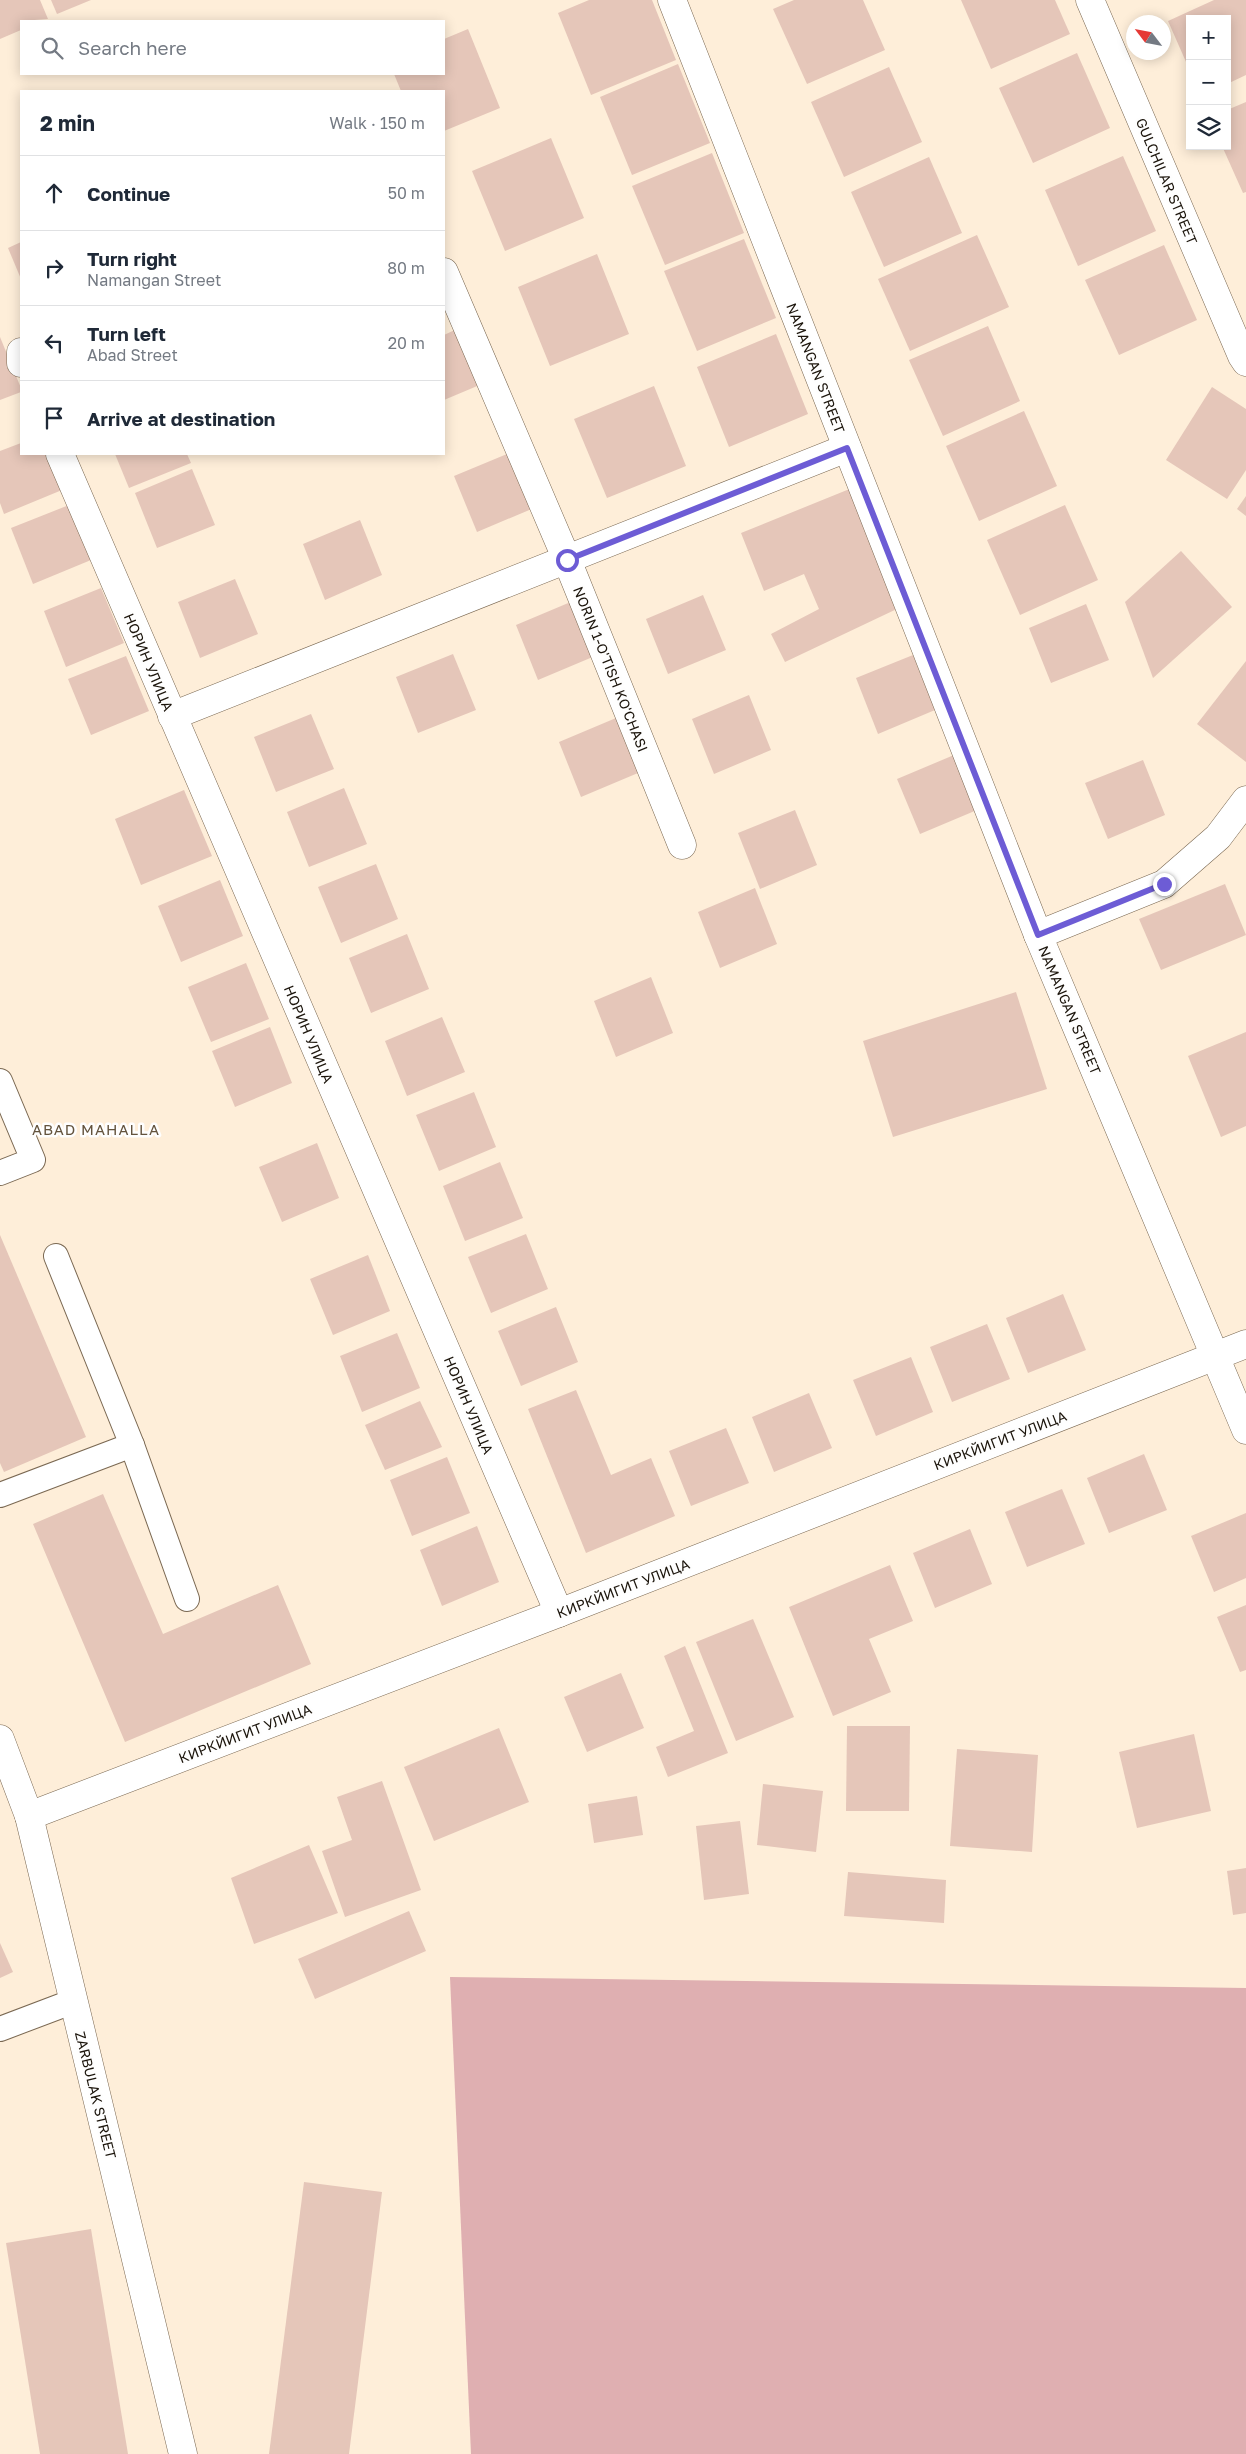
<!DOCTYPE html>
<meta charset="utf-8">
<style>
body{margin:0;font-family:"Golos Text",sans-serif;background:#f2f2f3;color:#1f2937}
.controls{position:absolute;right:15px;top:15px;display:grid;overflow:hidden;border-radius:0px;box-shadow:0 2px 12px #0003}
.controls button{width:45px;height:45px;display:grid;place-items:center;padding:0;border:0;border-bottom:1px solid #e0e1e3;background:#fff;color:#1f2937;font:25px sans-serif}
.compass{position:absolute;left:1126px;top:15px;width:45px;height:45px;border-radius:50%;background:#fff;box-shadow:0 2px 12px #0003;rotate:302deg}
.stop{position:absolute;width:15px;height:15px;margin:-11px;border:4px solid #6d5cd5;border-radius:50%;background:#fff}
.stop.end{background:#6d5cd5;border-color:#fff;box-shadow:0 1px 5px #0008}
.list{margin:0;padding:0;list-style:none}
h2{display:flex;justify-content:space-between;align-items:center;height:65px;margin:0;padding:0 20px;font-size:21px}
h2 small{font-size:16px;font-weight:400;color:#747a83}
.list li{display:grid;grid-template-columns:32px 1fr auto;gap:15px;align-items:center;box-sizing:border-box;height:75px;padding:0 20px;border-top:1px solid #e0e1e3}
.list b{display:block;font-size:19px;white-space:nowrap}
.list p{margin:0;font-size:16px;white-space:nowrap;color:#747a83}
.list em{font-size:16px;font-style:normal;color:#747a83}
.icon{flex:none;width:28px;height:28px;fill:none;stroke:currentColor;stroke-width:2;stroke-linecap:round;stroke-linejoin:round}
.map{position:relative;flex:none;width:1246px;height:2454px;overflow:hidden}
.search{position:absolute;background:#fff;box-shadow:0 2px 12px #0003;left:20px;top:20px;width:425px;height:55px;display:flex;align-items:center;gap:12px;box-sizing:border-box;padding:0 18px;border-radius:0px;color:#747a83;font-size:19px}
.panel{position:absolute;background:#fff;box-shadow:0 2px 12px #0003;left:20px;top:90px;width:425px;height:365px;border-radius:0px}
.map>svg:first-child{display:block}
</style>
<div class="map">
<svg width="1246" height="2454" viewBox="0 0 1246 2454">
<rect width="100%" height="100%" fill="#feeed9"/>
<path fill="#dfafb1" d="M450,1977l796,11v466h-775z"/>
<g fill="#e5c6b9">
<path d="M0,0h40l8,19 -27,2v9l-21,9z"/>
<path d="M51,0h40l-34,14z"/>
<path d="M589,0h63l24,60 -85,35 -33,-82z"/>
<path d="M794,0h69l22,50 -78,34 -34,-75z"/>
<path d="M961,0h94l15,34 -79,35z"/>
<path d="M1214,0h32v75l-19,9v-65h-37v52l-22,-50z"/>
<path d="M468,29l32,79 -56,23v-40h-43l-7,-17h50v-35z"/>
<path d="M1077,53l33,75 -77,35 -34,-75z"/>
<path d="M678,64l32,79 -78,32 -32,-78z"/>
<path d="M889,67l33,75 -78,35 -33,-75z"/>
<path d="M1246,102v90l-3,1 -21,-47h5v-36z"/>
<path d="M551,138l33,80 -79,33 -33,-80z"/>
<path d="M712,153l32,80 -79,32 -33,-79z"/>
<path d="M1123,156l33,75 -78,35 -33,-76z"/>
<path d="M929,157l33,76 -78,34 -33,-75z"/>
<path d="M977,235l32,72 -99,44 -32,-72z"/>
<path d="M744,239l32,79 -79,33 -33,-80z"/>
<path d="M21,242v37l-13,-31z"/>
<path d="M1164,245l33,75 -78,35 -34,-75z"/>
<path d="M597,254l32,80 -79,32 -32,-79z"/>
<path d="M988,326l32,75 -77,35 -34,-76z"/>
<path d="M459,328l23,56 -38,16v-65z"/>
<path d="M776,334l32,80 -79,33 -32,-80z"/>
<path d="M0,337l21,51v4l-21,8z"/>
<path d="M654,386l32,80 -79,32 -33,-79z"/>
<path d="M1212,387l34,22v61l-19,29 -61,-39z"/>
<path d="M1024,411l33,75 -78,35 -33,-75z"/>
<path d="M21,443v11h26l15,36 -58,24 -4,-11v-52z"/>
<path d="M512,452l22,56 -57,24 -23,-56z"/>
<path d="M115,454h72l4,9 -62,25z"/>
<path d="M192,469l23,56 -58,23 -22,-55z"/>
<path d="M852,488l49,119 -116,55 -14,-28 48,-25 -15,-35 -40,17 -23,-58z"/>
<path d="M1246,496v20l-9,-7z"/>
<path d="M69,505l22,55 -58,24 -22,-56z"/>
<path d="M1065,505l33,75 -78,35 -33,-75z"/>
<path d="M360,520l22,55 -57,25 -22,-56z"/>
<path d="M1181,551l51,56 -79,71 -28,-76z"/>
<path d="M235,579l23,55 -58,24 -22,-56z"/>
<path d="M101,588l23,55 -58,24 -22,-56z"/>
<path d="M703,595l23,55 -58,24 -22,-55z"/>
<path d="M573,601l22,55 -57,24 -22,-55z"/>
<path d="M1086,604l23,56 -58,23 -22,-55z"/>
<path d="M453,654l23,56 -58,23 -22,-56z"/>
<path d="M913,655l22,55 -57,24 -22,-56z"/>
<path d="M126,656l23,55 -58,24 -23,-56z"/>
<path d="M1246,661v101l-49,-38z"/>
<path d="M749,695l22,55 -57,24 -22,-55z"/>
<path d="M311,714l23,55 -58,23 -22,-55z"/>
<path d="M616,718l22,55 -57,24 -22,-55z"/>
<path d="M954,755l23,55 -57,24 -23,-55z"/>
<path d="M1143,760l22,55 -57,24 -23,-56z"/>
<path d="M344,788l23,56 -58,23 -22,-55z"/>
<path d="M184,790l28,66 -71,29 -26,-66z"/>
<path d="M795,810l22,55 -57,24 -22,-56z"/>
<path d="M376,864l22,55 -57,24 -23,-56z"/>
<path d="M220,880l23,56 -62,26 -23,-56z"/>
<path d="M1225,884l21,51 -85,35 -22,-51z"/>
<path d="M755,888l22,56 -57,24 -22,-56z"/>
<path d="M407,934l22,55 -58,24 -22,-55z"/>
<path d="M246,963l23,56 -58,23 -23,-55z"/>
<path d="M651,977l22,56 -57,24 -22,-56z"/>
<path d="M1016,992l31,97 -154,48 -30,-96z"/>
<path d="M442,1017l23,55 -58,24 -22,-55z"/>
<path d="M270,1027l22,56 -57,24 -23,-56z"/>
<path d="M1246,1032v94l-25,11 -33,-81z"/>
<path d="M474,1092l22,55 -57,24 -23,-56z"/>
<path d="M317,1143l22,55 -57,24 -23,-55z"/>
<path d="M500,1162l23,56 -58,23 -22,-55z"/>
<path d="M526,1234l22,55 -57,24 -23,-56z"/>
<path d="M0,1235l86,202 -82,35 -4,-9z"/>
<path d="M368,1255l22,56 -57,24 -23,-56z"/>
<path d="M1063,1294l23,56 -58,23 -22,-55z"/>
<path d="M556,1307l22,55 -57,24 -23,-55z"/>
<path d="M987,1324l23,55 -58,23 -22,-55z"/>
<path d="M397,1333l23,55 -58,24 -22,-56z"/>
<path d="M911,1357l22,55 -57,24 -23,-56z"/>
<path d="M576,1390l35,85 40,-17 24,58 -89,37 -58,-144z"/>
<path d="M809,1393l23,55 -58,24 -22,-55z"/>
<path d="M420,1401l22,46 -57,23 -20,-45z"/>
<path d="M726,1428l23,55 -58,23 -22,-55z"/>
<path d="M1144,1454l23,56 -58,23 -22,-55z"/>
<path d="M447,1457l23,56 -58,23 -22,-56z"/>
<path d="M1062,1489l23,55 -58,23 -22,-55z"/>
<path d="M103,1494l60,140 115,-49 33,79 -186,78 -92,-218z"/>
<path d="M1246,1513v65l-32,14 -23,-56z"/>
<path d="M477,1526l22,56 -57,24 -22,-56z"/>
<path d="M970,1529l22,55 -57,24 -22,-55z"/>
<path d="M890,1565l23,56 -44,18 22,53 -58,24 -44,-109z"/>
<path d="M1246,1605v65l-6,2 -23,-55z"/>
<path d="M753,1619l41,98 -58,24 -40,-99z"/>
<path d="M685,1646l43,107 -60,24 -12,-30 38,-16 -30,-75z"/>
<path d="M621,1673l23,55 -57,24 -23,-55z"/>
<path d="M847,1726h63l-1,85h-63z"/>
<path d="M499,1728l30,74 -95,39 -30,-74z"/>
<path d="M1194,1734l17,77 -74,17 -18,-76z"/>
<path d="M957,1749l81,6 -6,97 -82,-6z"/>
<path d="M382,1781l39,109 -76,27 -23,-66 30,-11 -15,-43z"/>
<path d="M763,1784l60,7 -7,61 -59,-7z"/>
<path d="M637,1796l6,39 -49,8 -6,-39z"/>
<path d="M740,1821l9,73 -45,6 -8,-74z"/>
<path d="M309,1845l29,68 -84,31 -23,-66z"/>
<path d="M1246,1868v45l-13,2 -6,-44z"/>
<path d="M848,1872l98,8 -2,43 -100,-7z"/>
<path d="M409,1911l17,40 -111,48 -17,-40z"/>
<path d="M0,1943l13,29 -13,6z"/>
<path d="M304,2182l78,10 -33,262h-80z"/>
<path d="M91,2229l37,225h-88l-34,-211z"/>
</g>
<g fill="none" stroke-linecap="round" stroke-linejoin="round">
<defs>
<g id="lane">
<path d="M0,1081l33,79 -33,13"/>
<path d="M132,1445l55,154"/>
<path d="M0,1495l132,-50 -76,-189"/>
<path d="M0,2029l74,-28"/>
</g>
<g id="street">
<path d="M672,0l366,935 208,495"/>
<path d="M1090,0l152,356 4,6"/>
<path d="M444,272l123,288 115,285"/>
<path d="M21,352v11"/>
<path d="M60,454l499,1159"/>
<path d="M172,716l675,-268"/>
<path d="M1038,935l126,-51 54,-47 28,-37"/>
<path d="M0,1739l29,77 154,638"/>
<path d="M29,1816l530,-203 687,-269"/>
</g>
</defs>
<use href="#lane" stroke="#7a6852" stroke-width="26"/>
<use href="#street" stroke="#7a6852" stroke-width="29"/>
<use href="#lane" stroke="#fff" stroke-width="24"/>
<use href="#street" stroke="#fff" stroke-width="28"/>
</g>
<g fill="none" stroke-linecap="round" stroke-linejoin="round">
<path stroke="#6d5cd5" stroke-width="6" d="M567,560l280,-112 191,487 126,-51"/>
</g>
<g text-anchor="middle" dominant-baseline="central" stroke-width="5" stroke-linejoin="round" paint-order="stroke">
<g font-size="14" fill="#1b140b" stroke="#fefefe">
<text transform="translate(1167 181) rotate(67)">GULCHILAR STREET</text>
<text transform="translate(816 368) rotate(69)">NAMANGAN STREET</text>
<text transform="translate(149 662) rotate(67)">НОРИН УЛИЦА</text>
<text transform="translate(611 669) rotate(68)">NORIN 1-O'TISH KO'CHASI</text>
<text transform="translate(1070 1010) rotate(67)">NAMANGAN STREET</text>
<text transform="translate(309 1034) rotate(67)">НОРИН УЛИЦА</text>
<text transform="translate(469 1405) rotate(67)">НОРИН УЛИЦА</text>
<text transform="translate(1000 1440) rotate(-21)">КИРКЙИГИТ УЛИЦА</text>
<text transform="translate(623 1588) rotate(-21)">КИРКЙИГИТ УЛИЦА</text>
<text transform="translate(245 1733) rotate(-21)">КИРКЙИГИТ УЛИЦА</text>
<text transform="translate(96 2095) rotate(76)">ZARBULAK STREET</text>
</g>
<g font-size="15" letter-spacing="1" fill="#63533d" stroke="#fefefe">
<text x="96" y="1129">ABAD MAHALLA</text>
</g>
</g>
</svg>
<div class="controls">
<button>+</button>
<button>−</button>
<button><svg class="icon" aria-label="layers" viewBox="0 0 24 24"><path d="M12 4l9 5-9 5-9-5zM3 14l9 5 9-5"/></svg></button>
</div>
<svg class="compass" viewBox="-18 -18 36 36"><path d="M0-13l5 13h-10z" fill="#e53935"/><path d="M0 13l5-13h-10z" fill="#747a83"/></svg>
<div class="stop" style="left:567px;top:560px"></div>
<div class="stop end" style="left:1164px;top:884px"></div>
<div class="search"><svg class="icon" aria-label="search" viewBox="0 0 24 24"><circle cx="10" cy="10" r="6"/><path d="M15 15l6 6"/></svg>Search here</div>
<section class="panel">
<h2>2 min<small>Walk · 150 m</small></h2>
<ul class="list">
<li><svg class="icon" aria-label="ahead" viewBox="0 0 24 24"><path d="M12 20V5M6 11l6-6 6 6"/></svg><div><b>Continue</b></div><em>50 m</em></li>
<li><svg class="icon" aria-label="right" viewBox="0 0 24 24"><path d="M7 20v-9h11M14 6l5 5-5 5"/></svg><div><b>Turn right</b><p>Namangan Street</p></div><em>80 m</em></li>
<li><svg class="icon" aria-label="left" viewBox="0 0 24 24"><path d="M17 20v-9H6M10 6l-5 5 5 5"/></svg><div><b>Turn left</b><p>Abad Street</p></div><em>20 m</em></li>
<li><svg class="icon" aria-label="arrive" viewBox="0 0 24 24"><path d="M6 21V4h12l-3 4 3 4H6"/></svg><div><b>Arrive at destination</b></div></li>
</ul>
</section>
</div>
